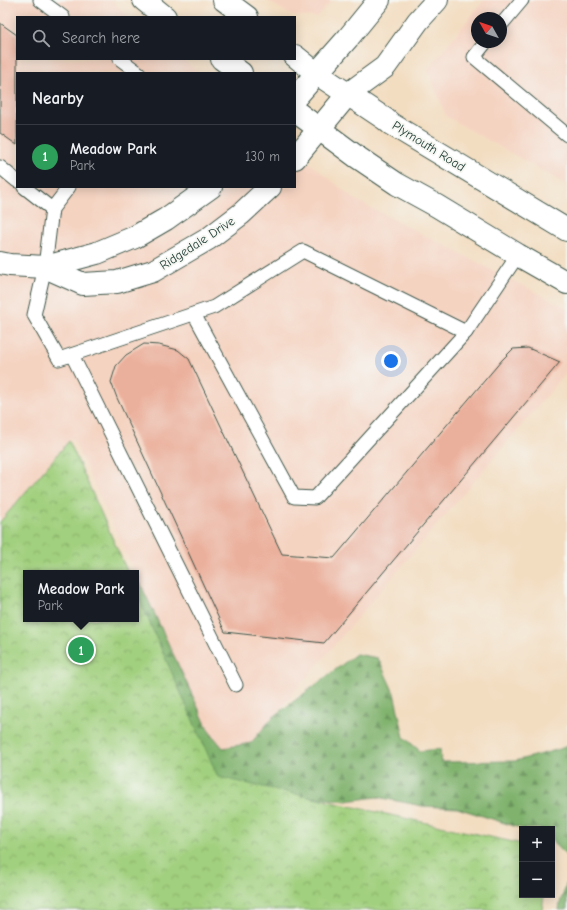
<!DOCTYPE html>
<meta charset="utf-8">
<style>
body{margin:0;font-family:"Comic Neue",sans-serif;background:#242831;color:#f1f3f6}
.controls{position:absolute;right:12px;bottom:12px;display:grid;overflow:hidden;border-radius:0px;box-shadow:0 2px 10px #0003}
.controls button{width:36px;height:36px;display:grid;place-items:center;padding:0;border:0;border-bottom:1px solid #363941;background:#171b24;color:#f1f3f6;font:20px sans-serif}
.compass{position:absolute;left:471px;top:12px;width:36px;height:36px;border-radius:50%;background:#171b24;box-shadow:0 2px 10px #0003;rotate:310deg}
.you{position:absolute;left:391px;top:361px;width:14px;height:14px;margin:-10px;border:3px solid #fff;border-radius:50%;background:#1a73e8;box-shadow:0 0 0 6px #1a73e833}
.badge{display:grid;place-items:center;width:26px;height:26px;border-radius:50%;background:#2563eb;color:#fff;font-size:13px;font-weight:700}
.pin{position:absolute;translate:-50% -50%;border:2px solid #fff;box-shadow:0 1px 4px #0006}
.popup{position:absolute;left:23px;top:570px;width:116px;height:52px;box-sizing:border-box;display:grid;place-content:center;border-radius:0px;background:#171b24;filter:drop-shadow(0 1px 3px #0005);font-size:13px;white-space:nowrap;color:#9ea1a6}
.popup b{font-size:15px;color:#f1f3f6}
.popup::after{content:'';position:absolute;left:50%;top:100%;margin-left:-8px;border:8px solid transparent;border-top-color:#171b24}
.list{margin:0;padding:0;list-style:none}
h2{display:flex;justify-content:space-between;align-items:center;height:52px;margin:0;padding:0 16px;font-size:17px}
h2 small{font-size:13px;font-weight:400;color:#9ea1a6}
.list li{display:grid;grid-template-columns:26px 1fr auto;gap:12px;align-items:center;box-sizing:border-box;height:64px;padding:0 16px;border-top:1px solid #363941}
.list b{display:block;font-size:15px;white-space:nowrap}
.list p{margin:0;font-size:13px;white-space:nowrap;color:#9ea1a6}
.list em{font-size:13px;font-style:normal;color:#9ea1a6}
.icon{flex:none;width:22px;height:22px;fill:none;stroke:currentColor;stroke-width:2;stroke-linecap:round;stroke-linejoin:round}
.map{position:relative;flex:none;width:567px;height:910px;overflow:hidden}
.search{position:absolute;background:#171b24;box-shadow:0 2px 10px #0003;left:16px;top:16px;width:280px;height:44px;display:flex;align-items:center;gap:10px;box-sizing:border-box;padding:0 14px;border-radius:0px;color:#9ea1a6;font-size:15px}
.panel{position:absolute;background:#171b24;box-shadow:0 2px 10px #0003;left:16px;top:72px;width:280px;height:116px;border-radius:0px}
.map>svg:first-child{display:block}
</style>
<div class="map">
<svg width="567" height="910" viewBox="0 0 567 910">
<defs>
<pattern id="forest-firs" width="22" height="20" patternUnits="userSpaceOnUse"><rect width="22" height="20" fill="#80b26d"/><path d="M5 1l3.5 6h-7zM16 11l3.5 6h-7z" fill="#68925a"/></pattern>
<pattern id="park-crowns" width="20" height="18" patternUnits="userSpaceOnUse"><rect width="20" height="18" fill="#a1d07e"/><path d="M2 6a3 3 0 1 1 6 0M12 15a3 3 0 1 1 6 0" fill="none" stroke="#83aa68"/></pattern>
</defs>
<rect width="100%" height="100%" fill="#f6f6f2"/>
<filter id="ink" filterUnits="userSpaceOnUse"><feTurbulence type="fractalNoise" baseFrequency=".025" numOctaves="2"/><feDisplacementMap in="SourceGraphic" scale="8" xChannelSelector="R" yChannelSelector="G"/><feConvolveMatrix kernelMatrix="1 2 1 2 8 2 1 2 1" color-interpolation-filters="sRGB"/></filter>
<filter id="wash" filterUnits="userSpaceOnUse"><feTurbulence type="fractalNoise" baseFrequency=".012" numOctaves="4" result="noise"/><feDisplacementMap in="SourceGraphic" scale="16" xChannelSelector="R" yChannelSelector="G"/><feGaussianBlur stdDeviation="0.9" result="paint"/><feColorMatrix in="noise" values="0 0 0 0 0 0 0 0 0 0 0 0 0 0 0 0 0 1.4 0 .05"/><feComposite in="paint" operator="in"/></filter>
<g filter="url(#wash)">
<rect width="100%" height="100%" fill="#f3ddc1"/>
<g fill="#f5d3c1" fill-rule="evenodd">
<path d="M0,0h110l20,17h-113v42h165l17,14h-182v114h278v-36l59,48 213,109v64l-316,371 -28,5 -14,-17 -137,-294 -72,84z"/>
<path d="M267,0h65l-15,17 -24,-1z"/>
<path d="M484,0h83v185l-121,-69 -18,-47zM477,18h24v24h-24z"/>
</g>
<g fill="url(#forest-firs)" stroke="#507850">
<path d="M136,574l73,157 14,17 28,-5 21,-25 84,-64 22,4 16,35 10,44 16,14 20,-2 1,13 74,-1 45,-12 7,-3v110l-15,-15v-12h-29l-34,-11 -32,-10 -35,-2 -45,-9 -31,4 -37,-4 -57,31 -226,-209h110z"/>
<path d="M567,882v28h-8l1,-7z"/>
</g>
<path fill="url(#park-crowns)" stroke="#608659" d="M69,441l59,132h-102v46h110v-27l82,185 304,67v51h22l-2,15h-542v-388z"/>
<g id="blocks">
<g fill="#ebb09c">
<path d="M0,23l17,12v110l-17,-12z"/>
<path d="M144,344l15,1 19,5 11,9 93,195 52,4 168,-198 11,-11 15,-1 32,14 -236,281 -99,-11 -108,-234 -6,-16 5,-16 10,-11z"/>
</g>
</g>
</g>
<g filter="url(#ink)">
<use href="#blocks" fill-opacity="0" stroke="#3f5549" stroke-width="1"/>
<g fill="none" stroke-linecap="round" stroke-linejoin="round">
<defs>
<g id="service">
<path d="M40,0l23,17"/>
<path d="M501,25l21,-25"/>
<path d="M486,42l-12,15 93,78"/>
<path d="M120,59l19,14"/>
<path d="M0,167l17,14"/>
<path d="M24,187l28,22"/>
<path d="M69,187l-17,22 -7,58 -11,48 25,44 155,-52 89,-56 163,81 52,-77"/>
<path d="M194,314l100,183 21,1 151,-166"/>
<path d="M72,355l164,330"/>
</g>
<g id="tertiary">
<path d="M295,98l53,-60 31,-38"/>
<path d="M295,158l53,-64 37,-27 33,-46 19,-21"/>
<path d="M0,263l10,2 35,2 52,-14 38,-16 31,-18 45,-32"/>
<path d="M45,267l38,17 34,-2 36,-11 55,-32 33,-25 29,-27"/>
</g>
<g id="secondary">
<path d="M144,0l21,17"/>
<path d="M224,0l23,17"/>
<path d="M295,56l21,17 69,46 6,5 176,106"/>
<path d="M222,59l19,14"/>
<path d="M295,111l62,46 40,27 40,22 81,49 49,28"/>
</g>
</defs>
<use href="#service" stroke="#3f5549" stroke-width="15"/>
<use href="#tertiary" stroke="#3f5549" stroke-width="24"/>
<use href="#secondary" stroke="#3f5549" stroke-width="24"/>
<use href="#service" stroke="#fff" stroke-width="13"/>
<use href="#tertiary" stroke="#fff" stroke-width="22"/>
<use href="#secondary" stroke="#fff" stroke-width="22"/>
</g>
</g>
<g text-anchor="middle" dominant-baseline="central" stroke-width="3.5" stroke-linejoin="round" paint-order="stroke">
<g font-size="13" fill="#1f3d34" stroke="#f6f6f2">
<text transform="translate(429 146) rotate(32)">Plymouth Road</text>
<text transform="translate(197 243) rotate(-33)">Ridgedale Drive</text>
</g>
</g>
</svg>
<div class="controls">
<button>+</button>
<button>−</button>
</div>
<svg class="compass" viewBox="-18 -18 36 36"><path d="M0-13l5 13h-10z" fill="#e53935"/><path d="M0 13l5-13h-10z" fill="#9ea1a6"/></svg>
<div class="you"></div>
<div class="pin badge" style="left:81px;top:650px;background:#2e9e5b">1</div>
<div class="popup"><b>Meadow Park</b>Park</div>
<div class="search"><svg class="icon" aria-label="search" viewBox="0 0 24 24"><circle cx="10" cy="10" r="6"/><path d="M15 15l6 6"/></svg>Search here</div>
<section class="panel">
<h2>Nearby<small></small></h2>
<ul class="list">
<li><span class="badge" style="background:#2e9e5b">1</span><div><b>Meadow Park</b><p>Park</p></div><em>130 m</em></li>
</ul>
</section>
</div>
